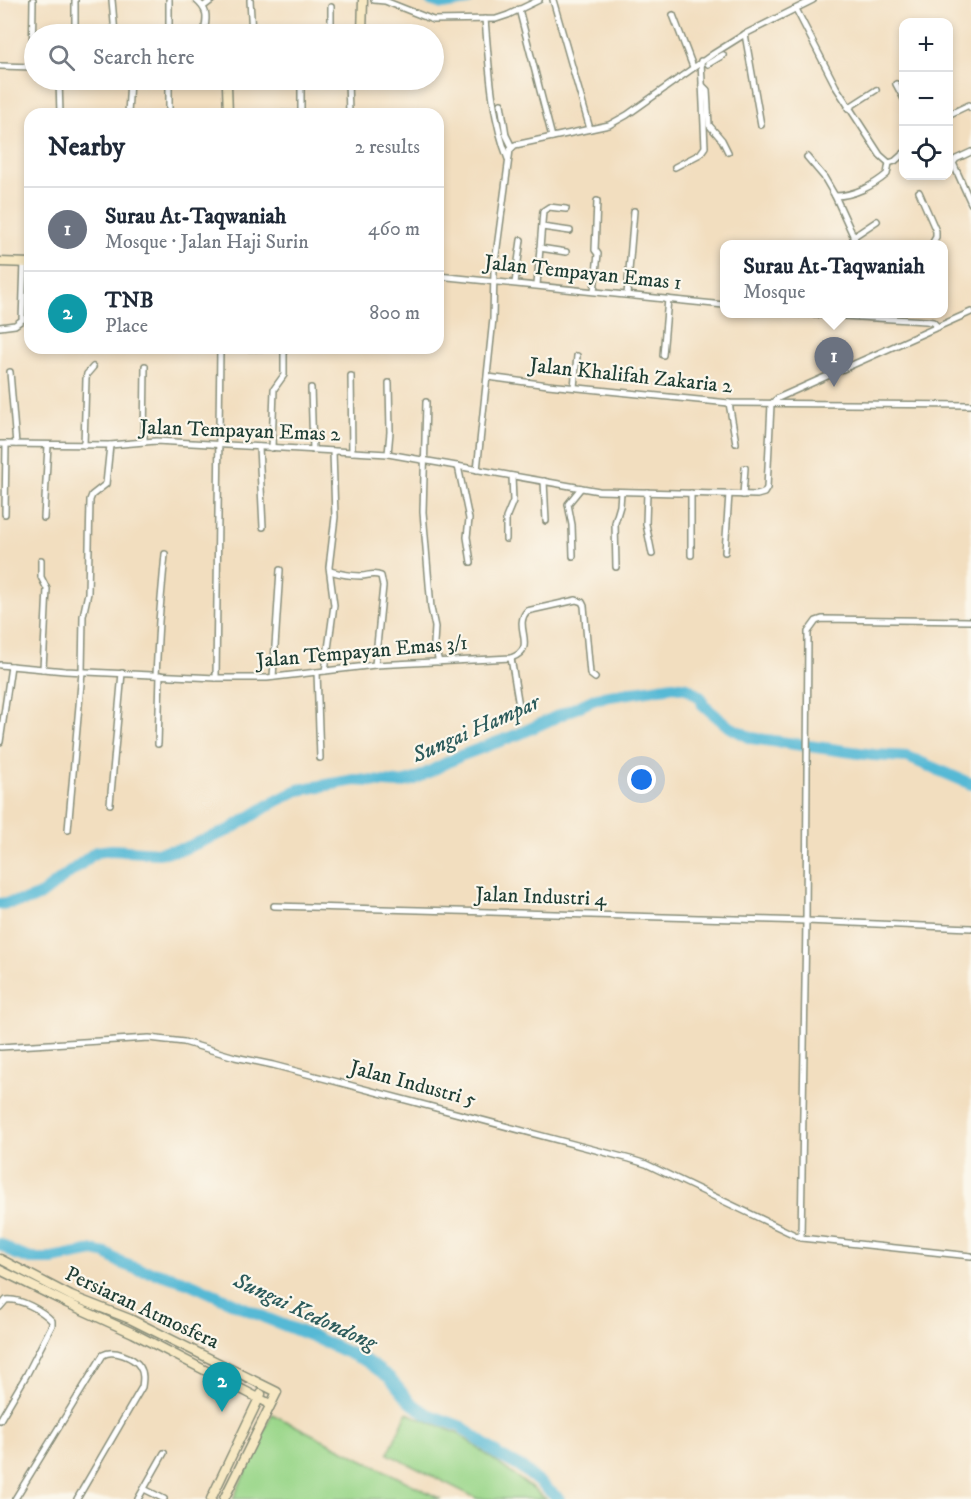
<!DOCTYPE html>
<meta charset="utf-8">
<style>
body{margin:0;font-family:"IM FELL DW Pica",serif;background:#f6f6f7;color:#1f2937}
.controls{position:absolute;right:18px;top:18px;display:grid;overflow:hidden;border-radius:12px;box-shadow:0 3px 9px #0003}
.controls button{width:54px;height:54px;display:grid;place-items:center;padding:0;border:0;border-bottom:2px solid #e0e1e3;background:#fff;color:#1f2937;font:30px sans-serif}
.you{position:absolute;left:642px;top:780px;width:21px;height:21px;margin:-15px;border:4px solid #fff;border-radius:50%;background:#1a73e8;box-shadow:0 0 0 9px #1a73e833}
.badge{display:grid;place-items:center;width:39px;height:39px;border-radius:50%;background:#d1495b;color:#fff;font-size:20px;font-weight:700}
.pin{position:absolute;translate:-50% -50px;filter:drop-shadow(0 2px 3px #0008)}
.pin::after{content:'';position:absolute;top:32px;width:21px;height:18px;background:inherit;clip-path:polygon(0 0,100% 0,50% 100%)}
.popup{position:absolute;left:720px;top:240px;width:228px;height:78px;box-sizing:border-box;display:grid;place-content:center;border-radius:12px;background:#fff;filter:drop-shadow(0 2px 4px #0005);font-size:20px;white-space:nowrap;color:#747a83}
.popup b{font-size:22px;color:#1f2937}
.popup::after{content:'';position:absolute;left:50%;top:100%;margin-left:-12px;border:12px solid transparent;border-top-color:#fff}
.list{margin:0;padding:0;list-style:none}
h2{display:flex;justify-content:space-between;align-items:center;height:78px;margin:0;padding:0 24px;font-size:26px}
h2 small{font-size:20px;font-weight:400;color:#747a83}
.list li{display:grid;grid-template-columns:39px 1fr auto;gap:18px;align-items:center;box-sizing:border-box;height:84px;padding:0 24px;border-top:2px solid #e0e1e3}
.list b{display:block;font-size:22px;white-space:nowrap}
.list p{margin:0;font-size:20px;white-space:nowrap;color:#747a83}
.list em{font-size:20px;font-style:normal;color:#747a83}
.icon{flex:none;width:33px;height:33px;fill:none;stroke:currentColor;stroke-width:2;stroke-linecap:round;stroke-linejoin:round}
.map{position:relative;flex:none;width:971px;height:1499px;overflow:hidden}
.search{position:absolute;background:#fff;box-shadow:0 3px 9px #0003;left:24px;top:24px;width:420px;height:66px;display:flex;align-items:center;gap:15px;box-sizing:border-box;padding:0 21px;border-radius:33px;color:#747a83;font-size:22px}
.panel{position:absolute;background:#fff;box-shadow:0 3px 9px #0003;left:24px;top:108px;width:420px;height:246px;border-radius:18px}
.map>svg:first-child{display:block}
</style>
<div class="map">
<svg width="971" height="1499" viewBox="0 0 971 1499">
<rect width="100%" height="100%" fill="#fbf7ec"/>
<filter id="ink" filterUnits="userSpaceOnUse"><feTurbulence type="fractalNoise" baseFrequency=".0167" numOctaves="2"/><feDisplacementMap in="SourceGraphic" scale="12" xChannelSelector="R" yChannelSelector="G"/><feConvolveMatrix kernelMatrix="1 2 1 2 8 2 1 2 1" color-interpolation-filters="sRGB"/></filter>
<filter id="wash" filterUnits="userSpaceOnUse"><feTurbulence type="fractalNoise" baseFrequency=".008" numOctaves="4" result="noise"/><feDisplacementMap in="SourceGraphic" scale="24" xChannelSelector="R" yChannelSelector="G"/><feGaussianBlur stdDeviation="1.35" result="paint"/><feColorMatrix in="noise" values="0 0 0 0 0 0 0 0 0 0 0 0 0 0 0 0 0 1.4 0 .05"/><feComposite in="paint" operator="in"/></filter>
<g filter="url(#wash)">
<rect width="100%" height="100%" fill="#f2debf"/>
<g fill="#9bd78b" stroke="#5d8a60" stroke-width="1.5">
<path d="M407,1413l52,21 87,65h-68l-90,-45z"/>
<path d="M272,1414l169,85h-208z"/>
</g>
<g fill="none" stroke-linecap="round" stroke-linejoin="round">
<g stroke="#57b9d5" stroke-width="12">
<path d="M430,0l13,4 25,-4"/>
<path d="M0,904l29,-4 13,-6 54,-42 16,-2 46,3 25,-4 46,-19 42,-26 27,-14 57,-10 44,3 14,-3 47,-24 59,-22 78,-36 76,-12 14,2 14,10 2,7 25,21 23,12 123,17 34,2 63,27"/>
<path d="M0,1244l14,9 17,6h21l41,-8 14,3 14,9 19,7 17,3 30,9 79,36 48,19 52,24 24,17 20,24 17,12 35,13 38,29 22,12 37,31"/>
</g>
</g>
</g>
<g filter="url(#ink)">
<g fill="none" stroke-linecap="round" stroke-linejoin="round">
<defs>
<g id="street">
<path d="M75,0v34"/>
<path d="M112,0l3,34"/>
<path d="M169,0v34"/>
<path d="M196,0c14,12 10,18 8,34"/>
<path d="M250,0l2,34"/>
<path d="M374,0l11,1 48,19 63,-1 12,-4 31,-15"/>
<path d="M553,0l37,129"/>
<path d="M204,6l8,-6"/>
<path d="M331,7v27"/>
<path d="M519,9l33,128"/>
<path d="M796,9l40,78 44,68 9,8 6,-2 9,-8"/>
<path d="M673,15l20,52"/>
<path d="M485,19c4,46 6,97 23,140"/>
<path d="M745,34l16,91"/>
<path d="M708,64l15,-9"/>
<path d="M0,66l34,1"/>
<path d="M32,67l1,-67"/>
<path d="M59,80l1,34"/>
<path d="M301,80v34"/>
<path d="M348,80l1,34"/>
<path d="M896,84l8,15"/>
<path d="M702,85l5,5 2,35 13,15 6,12"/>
<path d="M501,104l5,31 6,12"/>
<path d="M848,108l28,-18"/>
<path d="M227,113l74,1"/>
<path d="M128,114l2,-34"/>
<path d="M169,114v-34"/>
<path d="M948,115l21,-10 2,3"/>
<path d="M971,152l-15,7 -3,4 18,40"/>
<path d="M807,157l17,20 11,19"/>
<path d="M675,167l25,-13 5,-7 -4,-86"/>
<path d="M919,192l17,39v6l-4,7"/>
<path d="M542,227l28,4"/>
<path d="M853,237l24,-16"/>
<path d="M857,244l-22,-48c18,0 38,-10 52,-22l2,-11"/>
<path d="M540,248l26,4"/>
<path d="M438,276l286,29"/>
<path d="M515,283l6,-43"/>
<path d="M537,285l6,-74 6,-4 17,2"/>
<path d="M594,291l4,-37 -3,-4 2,-49"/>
<path d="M627,295l7,-84"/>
<path d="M810,314l116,7 7,1 5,5"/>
<path d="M0,327l15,-2 7,-5 2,-57"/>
<path d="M220,349l49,-1"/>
<path d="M663,355l5,-56"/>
<path d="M10,372l6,72"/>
<path d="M351,376l1,76"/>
<path d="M488,377l60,8 181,18 242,2"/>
<path d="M574,387l3,-31"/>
<path d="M311,388l2,62"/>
<path d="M426,402l-3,110 8,96 4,19 -1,17 5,18"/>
<path d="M729,403l7,40"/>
<path d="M771,404l7,-6 193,-86"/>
<path d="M144,442l1,-76"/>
<path d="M0,444l110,1 46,-4 232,13 211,37 158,4 7,-2 3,-5 4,-84"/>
<path d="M84,445l2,-66 1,-5 6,-7"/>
<path d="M259,447l4,80"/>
<path d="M272,448l2,-59 10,-14v-27"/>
<path d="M388,454l2,-22 -1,-49"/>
<path d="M458,466l11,53 -2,18 4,25"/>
<path d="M477,470l16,-151 1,-49 16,-120 5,-5 94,-20 18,-10 86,-61 32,-20 68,-34"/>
<path d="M544,481l2,40"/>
<path d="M647,492l-1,32 6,30"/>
<path d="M691,493v62"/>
<path d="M743,495l2,-27"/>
<path d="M5,514l1,-70"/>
<path d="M44,518l4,-73"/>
<path d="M506,539v-21l7,-17 -1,-25"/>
<path d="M725,552l4,-58"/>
<path d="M573,556l-1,-31 -4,-21 13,-16"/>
<path d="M41,560v17l6,12 -4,80"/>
<path d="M616,567l-1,-44 5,-17 1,-14"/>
<path d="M330,571c10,3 21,5 31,5 8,0 11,-4 20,0l2,10 -8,79"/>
<path d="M511,658l8,48"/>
<path d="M0,665l65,6 151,7h51l108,-13 136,-7c28,-10 1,-31 16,-47l49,-11 6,2 2,4 6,68 5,4"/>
<path d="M325,671l9,-66 -5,-38 6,-50 -2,-66"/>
<path d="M317,672l3,86"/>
<path d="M156,675l3,-54 6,-67"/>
<path d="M273,677l7,-107"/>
<path d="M216,678l4,-330"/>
<path d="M0,742l11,-76"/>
<path d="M158,744l2,-69"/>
<path d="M110,804l12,-131"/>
<path d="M68,830l14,-158 1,-56 5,-23 2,-93 2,-5 14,-11 4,-39"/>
<path d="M274,906l532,15 165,7"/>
<path d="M0,1047l149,-9 35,4 51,15 38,8 357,94 16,5 155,74 170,18"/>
<path d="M801,1238l5,-317 2,-289 8,-11 6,-2 149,2"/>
<path d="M0,1307l6,-7c14,-2 37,11 46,21v4l-25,49 -27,46"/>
<path d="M144,1489l20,10"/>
<path d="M15,1499l88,-144c10,-6 31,2 37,12 4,6 3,13 2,20l-65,112"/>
<path d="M138,1499l26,-46"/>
</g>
<g id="secondary">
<path d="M362,34l1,-34"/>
<path d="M228,114l-1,-28 2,-6"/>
<path d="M0,262l30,1"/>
<path d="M0,1259l71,37 59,23 147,73 -53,107"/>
<path d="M0,1270l67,33 66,30 137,71"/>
<path d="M211,1499l50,-105"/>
</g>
</defs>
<use href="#street" stroke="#888e7a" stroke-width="8"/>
<use href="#secondary" stroke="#888e7a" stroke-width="11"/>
<use href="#street" stroke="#fff" stroke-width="5"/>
<use href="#secondary" stroke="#f7e8c3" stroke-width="8"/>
</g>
</g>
<g text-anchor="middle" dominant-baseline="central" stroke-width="4.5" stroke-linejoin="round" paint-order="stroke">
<g font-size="21" fill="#1f3d34" stroke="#fbf7ec">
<text transform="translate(583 273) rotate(6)">Jalan Tempayan Emas 1</text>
<text transform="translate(631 376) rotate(6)">Jalan Khalifah Zakaria 2</text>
<text transform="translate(240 431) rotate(2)">Jalan Tempayan Emas 2</text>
<text transform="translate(362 652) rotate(-5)">Jalan Tempayan Emas 3/1</text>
<text transform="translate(541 897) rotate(2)">Jalan Industri 4</text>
<text transform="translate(413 1084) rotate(15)">Jalan Industri 5</text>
<text transform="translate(142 1308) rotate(25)">Persiaran Atmosfera</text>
</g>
<g font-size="22" font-style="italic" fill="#2d5c5c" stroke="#fbf7ec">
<text transform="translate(476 729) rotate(-24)">Sungai Hampar</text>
<text transform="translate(305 1312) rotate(25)">Sungai Kedondong</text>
</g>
</g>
</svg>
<div class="controls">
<button>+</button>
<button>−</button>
<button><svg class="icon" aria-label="locate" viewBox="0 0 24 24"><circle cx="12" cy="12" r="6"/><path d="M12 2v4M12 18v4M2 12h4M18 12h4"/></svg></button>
</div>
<div class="you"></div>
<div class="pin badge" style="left:834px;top:387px;background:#6b7280">1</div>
<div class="popup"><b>Surau At-Taqwaniah</b>Mosque</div>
<div class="pin badge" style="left:222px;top:1412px;background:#0f9aa8">2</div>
<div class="search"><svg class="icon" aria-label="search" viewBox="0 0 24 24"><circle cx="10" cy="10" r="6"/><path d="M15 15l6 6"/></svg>Search here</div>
<section class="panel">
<h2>Nearby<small>2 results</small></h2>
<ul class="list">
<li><span class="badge" style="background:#6b7280">1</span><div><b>Surau At-Taqwaniah</b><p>Mosque · Jalan Haji Surin</p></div><em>460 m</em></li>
<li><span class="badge" style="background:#0f9aa8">2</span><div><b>TNB</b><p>Place</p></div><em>800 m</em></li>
</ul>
</section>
</div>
